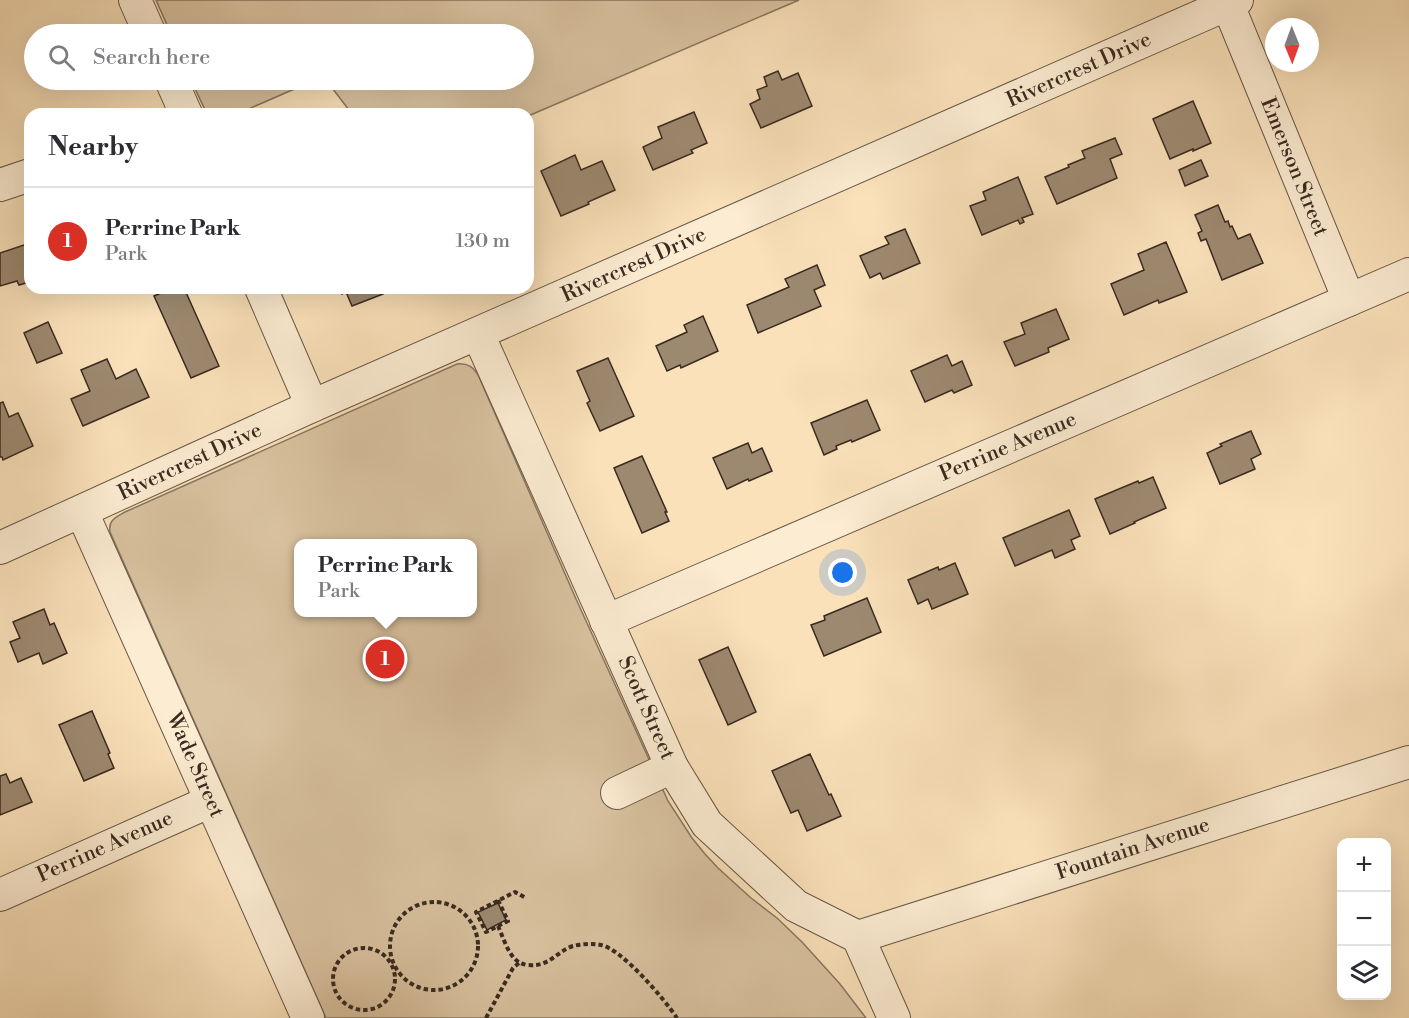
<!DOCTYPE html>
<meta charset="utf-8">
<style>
body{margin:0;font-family:"Libre Bodoni",serif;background:#f2f2f3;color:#2b2b33}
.controls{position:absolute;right:18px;bottom:18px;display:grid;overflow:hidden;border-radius:12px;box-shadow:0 6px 24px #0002}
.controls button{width:54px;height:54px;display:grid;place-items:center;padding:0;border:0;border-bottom:2px solid #e1e1e2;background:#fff;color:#2b2b33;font:30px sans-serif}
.compass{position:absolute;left:1265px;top:18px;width:54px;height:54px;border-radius:50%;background:#fff;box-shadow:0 6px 24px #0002;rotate:179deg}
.you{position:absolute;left:843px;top:573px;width:21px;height:21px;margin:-15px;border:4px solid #fff;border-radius:50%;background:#1a73e8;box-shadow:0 0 0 9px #1a73e833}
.badge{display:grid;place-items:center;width:39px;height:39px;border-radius:50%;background:#d93025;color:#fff;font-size:20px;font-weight:700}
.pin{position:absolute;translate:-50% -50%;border:3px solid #fff;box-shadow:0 2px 6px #0006}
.popup{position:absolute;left:294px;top:539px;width:183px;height:78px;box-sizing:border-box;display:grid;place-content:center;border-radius:12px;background:#fff;filter:drop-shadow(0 2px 4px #0005);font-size:20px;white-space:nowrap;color:#7c7c81}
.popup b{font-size:22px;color:#2b2b33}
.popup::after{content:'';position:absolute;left:50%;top:100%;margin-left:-12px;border:12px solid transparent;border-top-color:#fff}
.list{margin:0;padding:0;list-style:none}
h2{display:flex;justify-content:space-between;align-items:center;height:78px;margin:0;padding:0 24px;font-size:26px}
h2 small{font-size:20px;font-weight:400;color:#7c7c81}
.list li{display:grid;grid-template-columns:39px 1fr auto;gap:18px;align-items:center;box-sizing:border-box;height:108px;padding:0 24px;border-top:2px solid #e1e1e2}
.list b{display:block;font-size:22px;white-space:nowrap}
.list p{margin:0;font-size:20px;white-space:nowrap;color:#7c7c81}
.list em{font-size:20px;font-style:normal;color:#7c7c81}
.icon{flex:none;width:33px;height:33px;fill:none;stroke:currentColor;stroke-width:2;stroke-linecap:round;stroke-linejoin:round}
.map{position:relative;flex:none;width:1409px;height:1018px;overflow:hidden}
.search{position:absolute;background:#fff;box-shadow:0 6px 24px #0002;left:24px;top:24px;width:510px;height:66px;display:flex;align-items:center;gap:15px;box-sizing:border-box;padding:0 21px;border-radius:33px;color:#7c7c81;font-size:22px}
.panel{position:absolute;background:#fff;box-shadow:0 6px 24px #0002;left:24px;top:108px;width:510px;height:186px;border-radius:18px}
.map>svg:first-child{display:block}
</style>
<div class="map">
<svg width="1409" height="1018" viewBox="0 0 1409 1018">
<rect width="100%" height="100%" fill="#fae1ba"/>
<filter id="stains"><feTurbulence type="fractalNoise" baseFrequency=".00333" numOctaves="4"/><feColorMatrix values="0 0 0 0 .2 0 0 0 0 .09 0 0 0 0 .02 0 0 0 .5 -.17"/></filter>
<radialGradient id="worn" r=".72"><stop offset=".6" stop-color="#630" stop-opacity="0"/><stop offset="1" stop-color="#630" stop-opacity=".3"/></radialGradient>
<g fill="#d9c2a0" stroke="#897660" stroke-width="1.5" fill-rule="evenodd">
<path d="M156,0h643l-271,116v-2h-176l-26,-34h198v-46h-353z"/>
<path d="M191,80h124l-78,34h-30z"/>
<path d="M457,364c11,-1 17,3 22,13l97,222 92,202 24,37 13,16 13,14 33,30 26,20 25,24 38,42 26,34h-540l-216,-486c-2,-12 6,-15 15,-20zM298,544h174v68h-174z"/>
</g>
<g fill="#9d8970" stroke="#392a20" stroke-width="1.5">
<path d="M778,71l4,9 16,-7 14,33 -51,22 -11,-24 10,-5 -3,-9 10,-4 -3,-9z"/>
<path d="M1193,101l18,42 -18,8v-2l-23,10 -17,-40z"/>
<path d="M694,112l13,31 -16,7 2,3 -40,17 -10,-23 19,-9 -4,-11z"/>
<path d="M1115,138l7,16 -12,5 7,19 -60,26 -12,-27 24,-10 -1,-2 17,-7 -3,-7z"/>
<path d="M575,155l6,15 21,-9 13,29 -27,12 1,2 -28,12 -20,-45z"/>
<path d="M1201,160l7,16 -23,10 -6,-16z"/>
<path d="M1018,177l15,37 -11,4 2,4 -4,2 -2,-4 -36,15 -12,-29 16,-6 -3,-8z"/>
<path d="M1218,205l7,17 3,-1 2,6 2,-1 6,13 12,-5 13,29 -41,17 -16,-41 -5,2 -3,-8 4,-2 -7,-16z"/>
<path d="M905,229l15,34 -37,16 -3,-6 -10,5 -10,-22 29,-12 -4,-7z"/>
<path d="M1166,242l21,50 -28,11 -1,-3 -34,15 -13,-31 33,-14 -6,-16z"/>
<path d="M30,243v39l-11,3 -2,-4 -17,5v-33z"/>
<path d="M817,265l8,20 -11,5 7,16 -63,27 -11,-28 42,-18 -4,-8z"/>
<path d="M173,288h11l35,78 -28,12 -37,-82z"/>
<path d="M340,288h41l2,6 -31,12 -6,-14 -4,2z"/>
<path d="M1056,309l13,30 -21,9 1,4 -34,14 -11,-24 21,-8 -4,-11z"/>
<path d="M703,316l15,35 -37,17 -1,-3 -13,6 -11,-25 31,-14 -3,-7z"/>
<path d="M48,322l14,31 -25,10 -13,-30z"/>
<path d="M947,355l5,11 10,-5 10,24 -18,8 -2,-3 -27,12 -14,-31z"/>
<path d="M608,358l26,58 -34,15 -13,-28 3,-2 -13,-30z"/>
<path d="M107,359l9,20 20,-10 13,28 -66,29 -12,-27 19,-8 -9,-21z"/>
<path d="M867,400l13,30 -28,12 -1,-2 -15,6 1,3 -13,6 -13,-32z"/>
<path d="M3,402l6,15 9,-4 15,33 -30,14 -1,-3h-2v-54z"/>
<path d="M1251,431l10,23 -10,5 4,10 -35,15 -13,-31 15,-7 -2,-2z"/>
<path d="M748,443l4,10 10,-5 10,23 -23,10 -1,-2 -21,10 -14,-31z"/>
<path d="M642,456l25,56h-2l4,9 -27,12 -28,-65z"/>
<path d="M1153,477l13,31 -32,14 1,1 -25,11 -15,-35 43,-18 1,2z"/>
<path d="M1069,510l11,26 -9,4 4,9 -20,9 -3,-8 -37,16 -12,-28z"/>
<path d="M955,563l13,31 -36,15 -4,-10 -10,5 -10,-24 30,-13 1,3z"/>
<path d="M867,598l14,34 -57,24 -13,-31 14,-5 -1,-4z"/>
<path d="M44,609l6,16 4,-2 13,30 -24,11 -4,-11 -21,9 -8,-20 10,-4 -7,-16z"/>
<path d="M728,647l28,65 -28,13 -29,-65z"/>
<path d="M92,711l18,42 -2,1 6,14 -30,13 -25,-56z"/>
<path d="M810,754l19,41 2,-1 10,22 -34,15 -9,-21 -7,3 -19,-42z"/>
<path d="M6,774l4,9 11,-5 11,24 -32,13v-39z"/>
<path d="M498,903l8,17 -19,10 -9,-18z"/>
</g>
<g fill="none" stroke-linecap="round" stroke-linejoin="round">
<defs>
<g id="minor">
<path d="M135,0l15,34"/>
<path d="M1226,0l123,300"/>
<path d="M171,80l15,34"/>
<path d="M0,185l30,-10"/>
<path d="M261,288l51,118"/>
<path d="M478,334l194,433 35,57 89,82 62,31 36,81"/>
<path d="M82,512l226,506"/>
<path d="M0,548l312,-142 925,-406"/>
<path d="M606,621l803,-347"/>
<path d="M617,793l55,-26"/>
<path d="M0,895l211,-94"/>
<path d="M858,937l551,-175"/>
</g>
</defs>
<use href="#minor" stroke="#695846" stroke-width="34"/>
<g stroke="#392a20" stroke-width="4" stroke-dasharray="4.5 3" stroke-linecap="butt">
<path d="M498,900l10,21 -22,11 -10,-20 39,-20 11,6"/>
<circle cx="434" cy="946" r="44"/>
<path d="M498,926c5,11 9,25 17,33 4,4 7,5 12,6 24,2 28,-13 46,-19 9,-2 19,-3 28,-1 21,4 64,55 76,73"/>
<circle cx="364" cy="979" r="31"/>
<path d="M486,1018l27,-50 6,-5"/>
</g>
<use href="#minor" stroke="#fcecd2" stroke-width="32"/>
</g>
<g text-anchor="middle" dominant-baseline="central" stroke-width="6" stroke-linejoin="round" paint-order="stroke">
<g font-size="21" fill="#392a20" stroke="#fcecd2">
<text transform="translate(1079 70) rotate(-24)">Rivercrest Drive</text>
<text transform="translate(1294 167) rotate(68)">Emerson Street</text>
<text transform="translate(634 265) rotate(-24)">Rivercrest Drive</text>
<text transform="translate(1008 447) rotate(-23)">Perrine Avenue</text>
<text transform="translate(190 462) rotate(-25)">Rivercrest Drive</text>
<text transform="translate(646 708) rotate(66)">Scott Street</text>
<text transform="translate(195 765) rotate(66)">Wade Street</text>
<text transform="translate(105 847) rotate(-24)">Perrine Avenue</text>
<text transform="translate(1133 849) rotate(-18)">Fountain Avenue</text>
</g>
</g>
<rect width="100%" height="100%" filter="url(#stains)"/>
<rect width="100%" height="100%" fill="url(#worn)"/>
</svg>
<div class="controls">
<button>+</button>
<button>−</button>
<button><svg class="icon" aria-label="layers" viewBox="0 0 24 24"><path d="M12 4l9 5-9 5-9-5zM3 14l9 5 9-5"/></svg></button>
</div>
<svg class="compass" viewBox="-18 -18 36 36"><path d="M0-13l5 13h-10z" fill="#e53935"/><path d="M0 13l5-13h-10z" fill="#7c7c81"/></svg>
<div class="you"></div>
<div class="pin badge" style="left:385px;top:659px">1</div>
<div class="popup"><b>Perrine Park</b>Park</div>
<div class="search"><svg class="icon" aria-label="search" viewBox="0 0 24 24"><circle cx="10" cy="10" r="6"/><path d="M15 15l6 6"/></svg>Search here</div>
<section class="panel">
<h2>Nearby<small></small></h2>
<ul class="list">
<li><span class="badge">1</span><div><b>Perrine Park</b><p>Park</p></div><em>130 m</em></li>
</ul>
</section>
</div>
